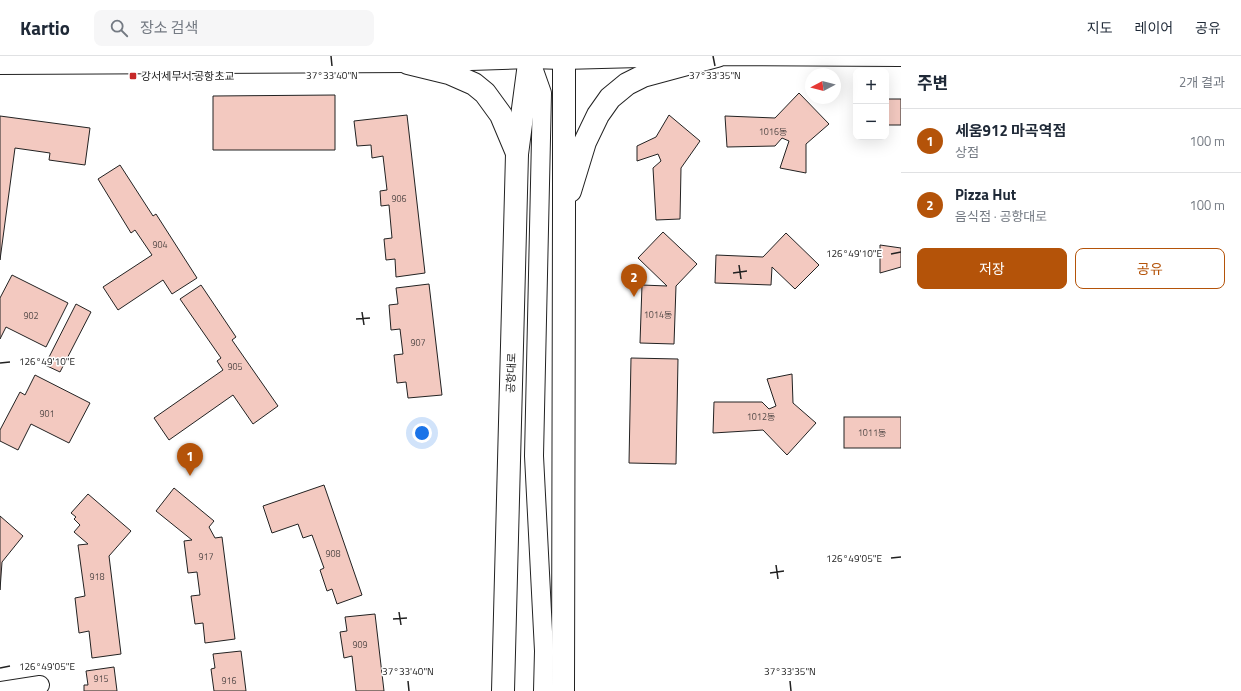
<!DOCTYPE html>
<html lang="ko">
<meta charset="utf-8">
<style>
body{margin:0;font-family:"Titillium Web","Noto Sans KR",sans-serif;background:#f6f6f7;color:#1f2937}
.controls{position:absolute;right:12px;top:12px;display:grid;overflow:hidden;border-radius:8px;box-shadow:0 4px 16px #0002}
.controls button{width:36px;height:36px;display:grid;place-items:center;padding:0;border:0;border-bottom:1px solid #e0e1e3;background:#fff;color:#1f2937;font:20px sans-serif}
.compass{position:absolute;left:805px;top:12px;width:36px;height:36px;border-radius:50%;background:#fff;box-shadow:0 4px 16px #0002;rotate:263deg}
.you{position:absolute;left:422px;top:377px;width:14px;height:14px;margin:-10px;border:3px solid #fff;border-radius:50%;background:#1a73e8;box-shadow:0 0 0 6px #1a73e833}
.badge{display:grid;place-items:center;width:26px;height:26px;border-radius:50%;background:#b45309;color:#fff;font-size:13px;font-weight:700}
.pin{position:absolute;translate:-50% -33px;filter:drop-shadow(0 1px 2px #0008)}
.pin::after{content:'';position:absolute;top:21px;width:14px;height:12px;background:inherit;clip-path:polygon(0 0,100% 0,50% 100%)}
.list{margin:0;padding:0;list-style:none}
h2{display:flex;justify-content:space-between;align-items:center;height:52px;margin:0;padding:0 16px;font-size:17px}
h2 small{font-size:13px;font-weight:400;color:#747a83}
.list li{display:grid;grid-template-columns:26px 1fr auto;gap:12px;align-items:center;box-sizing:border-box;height:64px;padding:0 16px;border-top:1px solid #e0e1e3}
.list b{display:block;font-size:15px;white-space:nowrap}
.list p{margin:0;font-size:13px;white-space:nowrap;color:#747a83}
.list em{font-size:13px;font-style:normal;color:#747a83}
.actions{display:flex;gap:8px;padding:12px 16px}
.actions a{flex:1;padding:9px 0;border:1px solid #b45309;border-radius:8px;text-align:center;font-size:14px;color:#b45309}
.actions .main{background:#b45309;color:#fff}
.icon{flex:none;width:22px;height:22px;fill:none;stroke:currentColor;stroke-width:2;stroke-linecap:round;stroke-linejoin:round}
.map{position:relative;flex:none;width:901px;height:635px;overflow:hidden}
header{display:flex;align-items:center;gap:24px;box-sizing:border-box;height:56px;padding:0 20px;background:#fff;border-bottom:1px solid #e0e1e3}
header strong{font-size:19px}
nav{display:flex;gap:22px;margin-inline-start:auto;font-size:14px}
.search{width:280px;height:36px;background:#f6f6f7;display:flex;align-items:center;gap:10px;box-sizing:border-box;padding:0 14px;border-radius:8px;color:#747a83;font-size:15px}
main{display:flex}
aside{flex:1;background:#fff}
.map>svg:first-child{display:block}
</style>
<header>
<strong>Kartio</strong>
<div class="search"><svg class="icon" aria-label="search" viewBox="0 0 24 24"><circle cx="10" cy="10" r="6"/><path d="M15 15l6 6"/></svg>장소 검색</div>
<nav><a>지도</a><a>레이어</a><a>공유</a></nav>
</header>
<main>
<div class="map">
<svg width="901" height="635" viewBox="0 0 901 635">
<rect width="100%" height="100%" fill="#fff"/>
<g fill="#f3c9c0" stroke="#222">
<path d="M799,37l30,31 -23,20v29l-26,-5 9,-27 -7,-3 -7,8 -48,1 -2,-31 50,2z"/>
<path d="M335,39v55h-122v-54z"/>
<rect x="886" y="43" width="15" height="26"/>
<path d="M407,59l18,158 -29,4 -1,-18 -9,1 -2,-21 8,-1 -3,-33 -8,1 -1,-15 7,-1 -4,-34 -11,2 -1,-13 -14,1 -3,-25z"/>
<path d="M669,59l31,26 -19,27 -1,51 -24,1 -3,-52 8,-7 -3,-7 -21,7v-15l19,-9z"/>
<path d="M0,60l90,12 -5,37 -36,-5 1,-7 -35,-5 -15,112z"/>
<path d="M120,109l33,51 3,-2 41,64 -25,16 -9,-14 -45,30 -15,-23 49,-32 -17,-25 -4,3 -33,-54z"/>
<path d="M663,176l34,32 -21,22 -2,58 -34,-1 2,-58 25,1 -29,-28z"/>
<path d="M786,177l33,32 -24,24 -23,-22 -1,18 -56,-2 1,-28 47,2z"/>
<path d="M880,189l21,3v19l-21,6z"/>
<path d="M12,219l56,28 -22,44 -40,-20 -6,12v-41z"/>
<path d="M429,228l13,111 -34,3 -2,-16 -9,1 -3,-28 9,-1 -3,-25 -9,1 -2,-25 9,-1 -2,-16z"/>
<path d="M201,229l35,52 -4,3 46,66 -25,18 -20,-29 -64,45 -15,-22 69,-48 -6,-9 4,-3 -41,-59z"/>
<path d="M76,248l15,8 -31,60 -15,-7z"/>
<path d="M631,302l47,1 -2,105 -47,-1z"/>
<path d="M792,318l1,29 23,20 -29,32 -24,-25 -50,3 1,-31h48l7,7 7,-3 -9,-27z"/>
<path d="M35,319l55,28 -21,40 -38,-19 -13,26 -18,-9v-11l20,-38 5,3z"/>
<rect x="844" y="361" width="57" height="31"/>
<path d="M324,429l38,110 -25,9 -5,-15 -5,2 -7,-21 4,-2 -12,-33 -9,3 -5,-14 -26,9 -9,-27z"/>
<path d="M174,432l40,33 -5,6 6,11 7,-1 13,102 -30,4 -2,-20 -8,1 -4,-28 9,-1 -3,-23 -9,1 -4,-32 8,-1 -36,-29z"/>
<path d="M88,438l43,37 -22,25 12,98 -29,4 -3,-27 -10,2 -4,-35 10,-2 -7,-51 10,-1 -14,-12 6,-7 -6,-6 2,-2 -5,-4z"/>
<path d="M0,460l23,20 -21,26 -2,28z"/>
<path d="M375,558l9,77h-28l-4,-35 -8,2 -4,-26 7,-1 -2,-14z"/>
<path d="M241,595l5,40h-32l-3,-22 4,-1 -2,-14z"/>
<path d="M114,611l3,24h-33v-6h4l-2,-14z"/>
</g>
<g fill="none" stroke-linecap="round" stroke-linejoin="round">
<defs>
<g id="minor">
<path d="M530,3l12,34 -8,363 10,195 -1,40"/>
<path d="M0,9l408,-2 122,-4 33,1 154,-4 184,1"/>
<path d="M0,635l40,-6"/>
</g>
<g id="major">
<path d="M408,7l41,10 25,11 11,9 16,22 16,38"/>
<path d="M570,135l15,-49 13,-27 12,-17 17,-14 16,-8 74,-20"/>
<path d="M503,635l14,-537 13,-98"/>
<path d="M563,635l1,-480v-155"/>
</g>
</defs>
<use href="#minor" stroke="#222" stroke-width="20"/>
<use href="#major" stroke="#222" stroke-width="24"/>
<use href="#minor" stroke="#fff" stroke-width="18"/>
<use href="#major" stroke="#fff" stroke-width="22"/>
</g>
<path fill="none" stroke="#222" stroke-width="1.5" d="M331,0l1,10M713,0l2,10M891,198l10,-2M739,209l2,14M733,217l14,-2M362,256l2,13M356,263l14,-1M0,307l10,-1M891,502l10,-1M776,509l2,14M770,517l14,-2M399,556l2,13M393,563l14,-1M0,612l10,-2M408,625l1,10M790,625l1,10"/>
<rect fill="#c62828" stroke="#fff" stroke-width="1.5" x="129" y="16" width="8" height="8" rx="2"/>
<g text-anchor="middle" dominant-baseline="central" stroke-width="3" stroke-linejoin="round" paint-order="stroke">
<g font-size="9" fill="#564c4a">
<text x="773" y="75">1016동</text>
<text x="399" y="142">906</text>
<text x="160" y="188">904</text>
<text x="658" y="258">1014동</text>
<text x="31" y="259">902</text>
<text x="418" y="286">907</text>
<text x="235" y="310">905</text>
<text x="47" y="357">901</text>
<text x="761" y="360">1012동</text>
<text x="872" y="376">1011동</text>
<text x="333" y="497">908</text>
<text x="206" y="500">917</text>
<text x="97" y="520">918</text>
<text x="360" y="588">909</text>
<text x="101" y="622">915</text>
<text x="229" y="624">916</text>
</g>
<g font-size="11" fill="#222" stroke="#fff" text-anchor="start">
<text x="141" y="20">강서세무서.공항초교</text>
</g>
<g font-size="11" fill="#222" stroke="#fff">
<text transform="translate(511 317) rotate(-88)">공항대로</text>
</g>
</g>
<g font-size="10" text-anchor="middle" fill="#222" stroke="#fff" stroke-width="3" stroke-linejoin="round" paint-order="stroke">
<text x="332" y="23">37°33'40"N</text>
<text x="715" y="23">37°33'35"N</text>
<text x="854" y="201">126°49'10"E</text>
<text x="47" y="309">126°49'10"E</text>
<text x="854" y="506">126°49'05"E</text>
<text x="47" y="614">126°49'05"E</text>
<text x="408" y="619">37°33'40"N</text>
<text x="790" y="619">37°33'35"N</text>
</g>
</svg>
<div class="controls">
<button>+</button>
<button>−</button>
</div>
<svg class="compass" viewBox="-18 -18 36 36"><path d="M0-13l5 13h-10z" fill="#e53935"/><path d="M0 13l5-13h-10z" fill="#747a83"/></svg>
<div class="you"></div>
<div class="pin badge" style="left:190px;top:420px">1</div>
<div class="pin badge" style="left:634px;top:241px">2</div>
</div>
<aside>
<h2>주변<small>2개 결과</small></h2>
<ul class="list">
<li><span class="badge">1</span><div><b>세움912 마곡역점</b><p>상점</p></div><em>100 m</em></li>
<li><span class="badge">2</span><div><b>Pizza Hut</b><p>음식점 · 공항대로</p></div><em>100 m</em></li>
</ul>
<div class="actions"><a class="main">저장</a><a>공유</a></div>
</aside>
</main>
